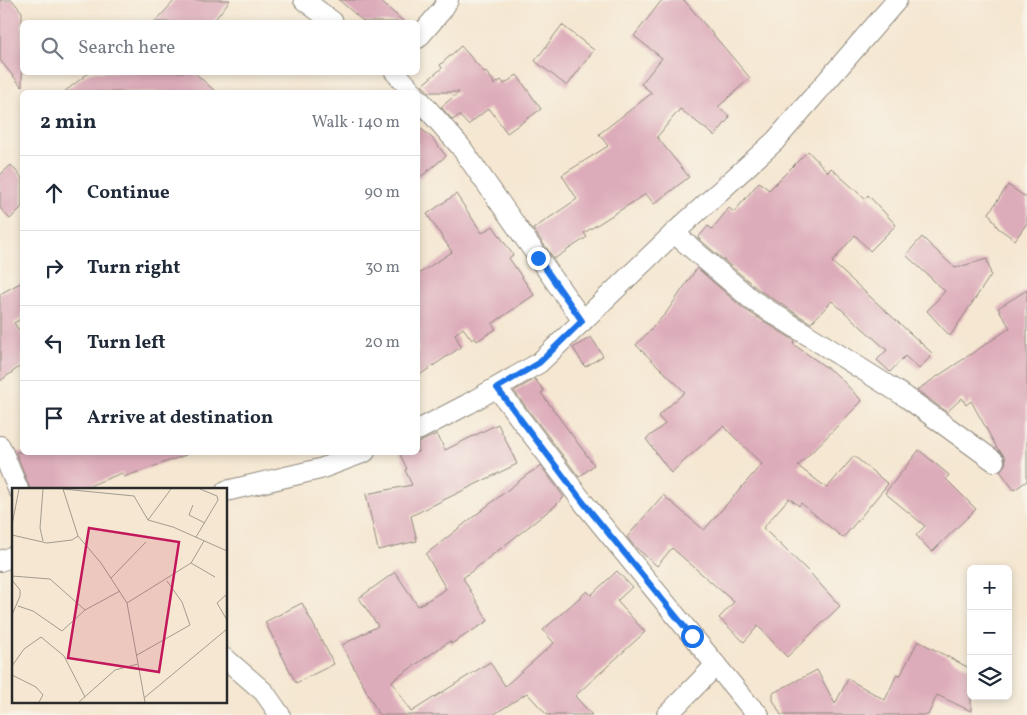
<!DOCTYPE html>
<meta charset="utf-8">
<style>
body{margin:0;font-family:Vollkorn,serif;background:#f6f6f7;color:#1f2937}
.controls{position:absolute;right:15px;bottom:15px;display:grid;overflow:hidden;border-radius:8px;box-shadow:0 2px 8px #0003}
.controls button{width:45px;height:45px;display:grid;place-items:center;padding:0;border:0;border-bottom:1px solid #e0e1e3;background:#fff;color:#1f2937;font:25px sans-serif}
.stop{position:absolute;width:15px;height:15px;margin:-11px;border:4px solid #1a73e8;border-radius:50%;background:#fff}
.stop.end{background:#1a73e8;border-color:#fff;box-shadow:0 1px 5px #0008}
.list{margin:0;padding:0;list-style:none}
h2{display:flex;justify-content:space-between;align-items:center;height:65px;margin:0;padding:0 20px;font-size:21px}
h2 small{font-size:16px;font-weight:400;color:#747a83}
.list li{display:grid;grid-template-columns:32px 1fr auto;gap:15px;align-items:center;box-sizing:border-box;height:75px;padding:0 20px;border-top:1px solid #e0e1e3}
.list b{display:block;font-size:19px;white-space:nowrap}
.list em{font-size:16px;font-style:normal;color:#747a83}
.icon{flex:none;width:28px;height:28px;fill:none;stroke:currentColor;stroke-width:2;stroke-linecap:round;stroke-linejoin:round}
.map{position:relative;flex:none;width:1027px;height:715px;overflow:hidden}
.search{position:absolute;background:#fff;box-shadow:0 2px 8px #0003;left:20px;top:20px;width:400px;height:55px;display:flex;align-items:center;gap:12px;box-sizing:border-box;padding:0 18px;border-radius:8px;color:#747a83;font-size:19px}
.panel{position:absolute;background:#fff;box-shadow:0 2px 8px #0003;left:20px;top:90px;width:400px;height:365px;border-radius:8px}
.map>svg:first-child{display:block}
</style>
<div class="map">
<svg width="1027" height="715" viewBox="0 0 1027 715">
<rect width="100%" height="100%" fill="#f7f3e8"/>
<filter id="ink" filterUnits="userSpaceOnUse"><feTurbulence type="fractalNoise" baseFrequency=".02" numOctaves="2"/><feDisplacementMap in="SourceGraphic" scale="10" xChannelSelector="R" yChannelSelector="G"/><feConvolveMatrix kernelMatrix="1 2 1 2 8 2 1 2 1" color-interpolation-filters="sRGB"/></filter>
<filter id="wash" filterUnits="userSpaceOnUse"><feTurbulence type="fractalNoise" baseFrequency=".0096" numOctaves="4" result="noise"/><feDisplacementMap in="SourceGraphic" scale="20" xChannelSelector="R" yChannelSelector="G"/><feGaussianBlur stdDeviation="1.12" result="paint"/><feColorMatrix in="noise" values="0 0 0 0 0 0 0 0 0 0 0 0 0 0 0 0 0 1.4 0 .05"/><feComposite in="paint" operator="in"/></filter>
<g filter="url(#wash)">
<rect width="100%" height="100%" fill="#f5e7d1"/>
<g id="blocks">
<g fill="#ddacba">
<path d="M0,0h12l10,12v75l-22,-27z"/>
<path d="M175,0h55l-17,22h-58z"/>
<path d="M339,0h40l25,22h-40z"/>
<path d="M662,0h22l66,78 -32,29 12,10 -15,19 -35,-27 -23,28 32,40 -35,27 -8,-10 -62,39 3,4 -33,22 -21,-30 44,-30 -15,-24 46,-29 -9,-12 53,-41 -11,-9 21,-26 -28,-22z"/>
<path d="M562,25l32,25 -27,36 -32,-25z"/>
<path d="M461,46l23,26 1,-1 9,11 -1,1 1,2 7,-5 3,4 13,-9 24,34 -34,24 -18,-25 -21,17 -9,-10 -6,5 -12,-13 18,-15h-30l-7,-7 20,-17 -2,-3z"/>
<path d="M90,72h104l22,20h-152z"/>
<path d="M418,126l14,12 14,18 -28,23z"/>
<path d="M808,151l20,21 3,-4 34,31 3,-4 28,30 -26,26 -15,-16 -23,27 101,92 -14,15 -14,-13 -15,16 -13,-12 10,-10 -55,-49 -21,22 -52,-33 -61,-52 10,-12 4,3 17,-21 5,4 25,-30 10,8z"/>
<path d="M11,165l11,13v29l-12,12 -10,-11v-33z"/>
<path d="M1008,185l19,13v25l-12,17 -17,-12 -9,-15z"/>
<path d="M456,194l26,39 11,-7 20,29 -4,3 25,37 -42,29 4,5 -19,12 -2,-3 -3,2 -9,-12 -8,6 6,13 -43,29v-102l34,-22 -25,-38z"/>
<path d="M922,237l33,31 32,-9 4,16 -41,61 -23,-25 18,-20 -39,-36z"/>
<path d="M697,268l47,41 51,32 -2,3 44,31 25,26 -64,65 29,22 27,-32 34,28 -45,54 -42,-35 -2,3 -10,-8 -26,30 47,45 30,33 -53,51 -29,-31 -14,16 -25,-24 15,-16 -62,-54 -15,18 -23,-20 -7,-9 36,-42 41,35 58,-66 -39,-38 -52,47 -25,-34 19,-15 -7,-8 27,-24 -49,-47 30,-32z"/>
<path d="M22,282v36l-8,5 8,12v30l-22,16v-87z"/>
<path d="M1027,290v191l-13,9 -14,-19 6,-8 -1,-7 -8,-8 -26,-47 -5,4 -4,-7 -15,14 -30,-22 93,-62 -12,-20z"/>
<path d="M591,337l12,19 -18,11 -12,-19z"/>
<path d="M535,379l9,12 -3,2 53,72 -15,12 -65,-86z"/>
<path d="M498,424l19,40 -106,52 6,25 -39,9 -12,-56 46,-9 -7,-15 2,-1 -8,-17h19v-9l19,-9 8,16z"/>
<path d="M919,450l30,25 -3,4 30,30 -44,43 -16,-17 9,-9 -40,-33z"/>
<path d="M16,452h170v3l-62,22 -2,-4 -36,14 -9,2h-47z"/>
<path d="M541,466l23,31 -9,9 -92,72 25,43 -37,23 -1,-3 -58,40 19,31 79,-50 15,24 49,-43 -11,-13 44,-39 4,4 26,-24 15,16 -15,14 28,31 -70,64 17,19h-45l-20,-22 -34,22h-114l-37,-70 36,-19 -19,-28 36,-26 23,34 28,-17 -20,-35 102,-80z"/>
<path d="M302,603l32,61 -38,19 -31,-61z"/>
<path d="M918,641l53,28v42l-34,-16 -9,20h-147l-8,-15v-7l44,-23 18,34 13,-25 37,21 12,-26 3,2z"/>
</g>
</g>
</g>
<g filter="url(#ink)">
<use href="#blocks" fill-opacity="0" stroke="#90897e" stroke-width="1"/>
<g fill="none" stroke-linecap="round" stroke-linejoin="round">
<defs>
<g id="street">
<path d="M304,0l29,22"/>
<path d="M418,38l24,-28 6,-10"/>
<path d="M395,72l18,20"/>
<path d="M418,98l42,48 123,175"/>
<path d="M674,233l78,67 154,97 88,64"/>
<path d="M497,388l86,114 164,201 12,12"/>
<path d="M418,430l50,-26 71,-41 135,-130 101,-92 122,-141"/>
<path d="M0,446l18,43"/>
<path d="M226,491l94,-22 45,-17"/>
<path d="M0,561l14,-5"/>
<path d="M226,659l38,33 16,23"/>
<path d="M667,715l49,-50"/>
</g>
</defs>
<use href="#street" stroke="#90897e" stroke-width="22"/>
<use href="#street" stroke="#fff" stroke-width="20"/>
</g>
</g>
<g fill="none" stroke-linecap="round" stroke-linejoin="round" filter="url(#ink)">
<path stroke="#1a73e8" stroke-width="6" d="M538,258l44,63 -43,42 -42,25 86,114 109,134"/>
</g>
<g transform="translate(12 488)">
<rect width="215" height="215" fill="#f5e7d1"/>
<path fill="none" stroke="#a49c8f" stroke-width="1" d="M31,1l-3,39 3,13M51,1l15,47 23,27 26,40 18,99M51,1l71,7 14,24 25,7 54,24M181,17l-4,10 16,8M136,32l23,-31M0,37l7,-36M0,47l35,8 25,-3 6,-4M184,49l22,-37 -1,-4 -17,-7M179,75l24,14M0,88l38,3 35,31M99,90l35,-36M0,92l8,10v6l-8,19M215,106l-10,9 10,17M115,115l64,-40 13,-22M6,118l15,5 29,20 23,-21 35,-19M125,167l53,-30 -8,-23 -15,-21M0,178l12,-17 17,-12 23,19 21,41M0,187l24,12 7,8 -4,7M132,210l83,-69M67,214l36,-32 23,-6"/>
<path fill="#c2185b" fill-opacity="0.15" stroke="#c2185b" stroke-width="2.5" d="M77,40l90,14 -20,130 -91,-14z"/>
<rect width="215" height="215" fill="none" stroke="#2b2b2b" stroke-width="2.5"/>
</g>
</svg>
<div class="controls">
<button>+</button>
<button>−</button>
<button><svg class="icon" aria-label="layers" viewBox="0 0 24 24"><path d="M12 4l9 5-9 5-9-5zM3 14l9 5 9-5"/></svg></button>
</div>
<div class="stop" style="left:692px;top:636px"></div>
<div class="stop end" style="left:538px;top:258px"></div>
<div class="search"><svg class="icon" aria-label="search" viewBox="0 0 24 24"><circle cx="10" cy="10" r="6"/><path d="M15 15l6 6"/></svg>Search here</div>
<section class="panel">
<h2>2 min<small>Walk · 140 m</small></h2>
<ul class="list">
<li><svg class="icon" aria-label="ahead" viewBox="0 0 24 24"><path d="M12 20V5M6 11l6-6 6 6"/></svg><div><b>Continue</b></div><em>90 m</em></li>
<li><svg class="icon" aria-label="right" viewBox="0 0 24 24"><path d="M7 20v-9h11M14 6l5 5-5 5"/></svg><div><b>Turn right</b></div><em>30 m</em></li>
<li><svg class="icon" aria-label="left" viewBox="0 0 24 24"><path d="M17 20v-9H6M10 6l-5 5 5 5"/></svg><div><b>Turn left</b></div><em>20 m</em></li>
<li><svg class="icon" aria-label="arrive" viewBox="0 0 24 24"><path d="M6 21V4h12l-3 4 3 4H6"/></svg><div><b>Arrive at destination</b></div></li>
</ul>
</section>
</div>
